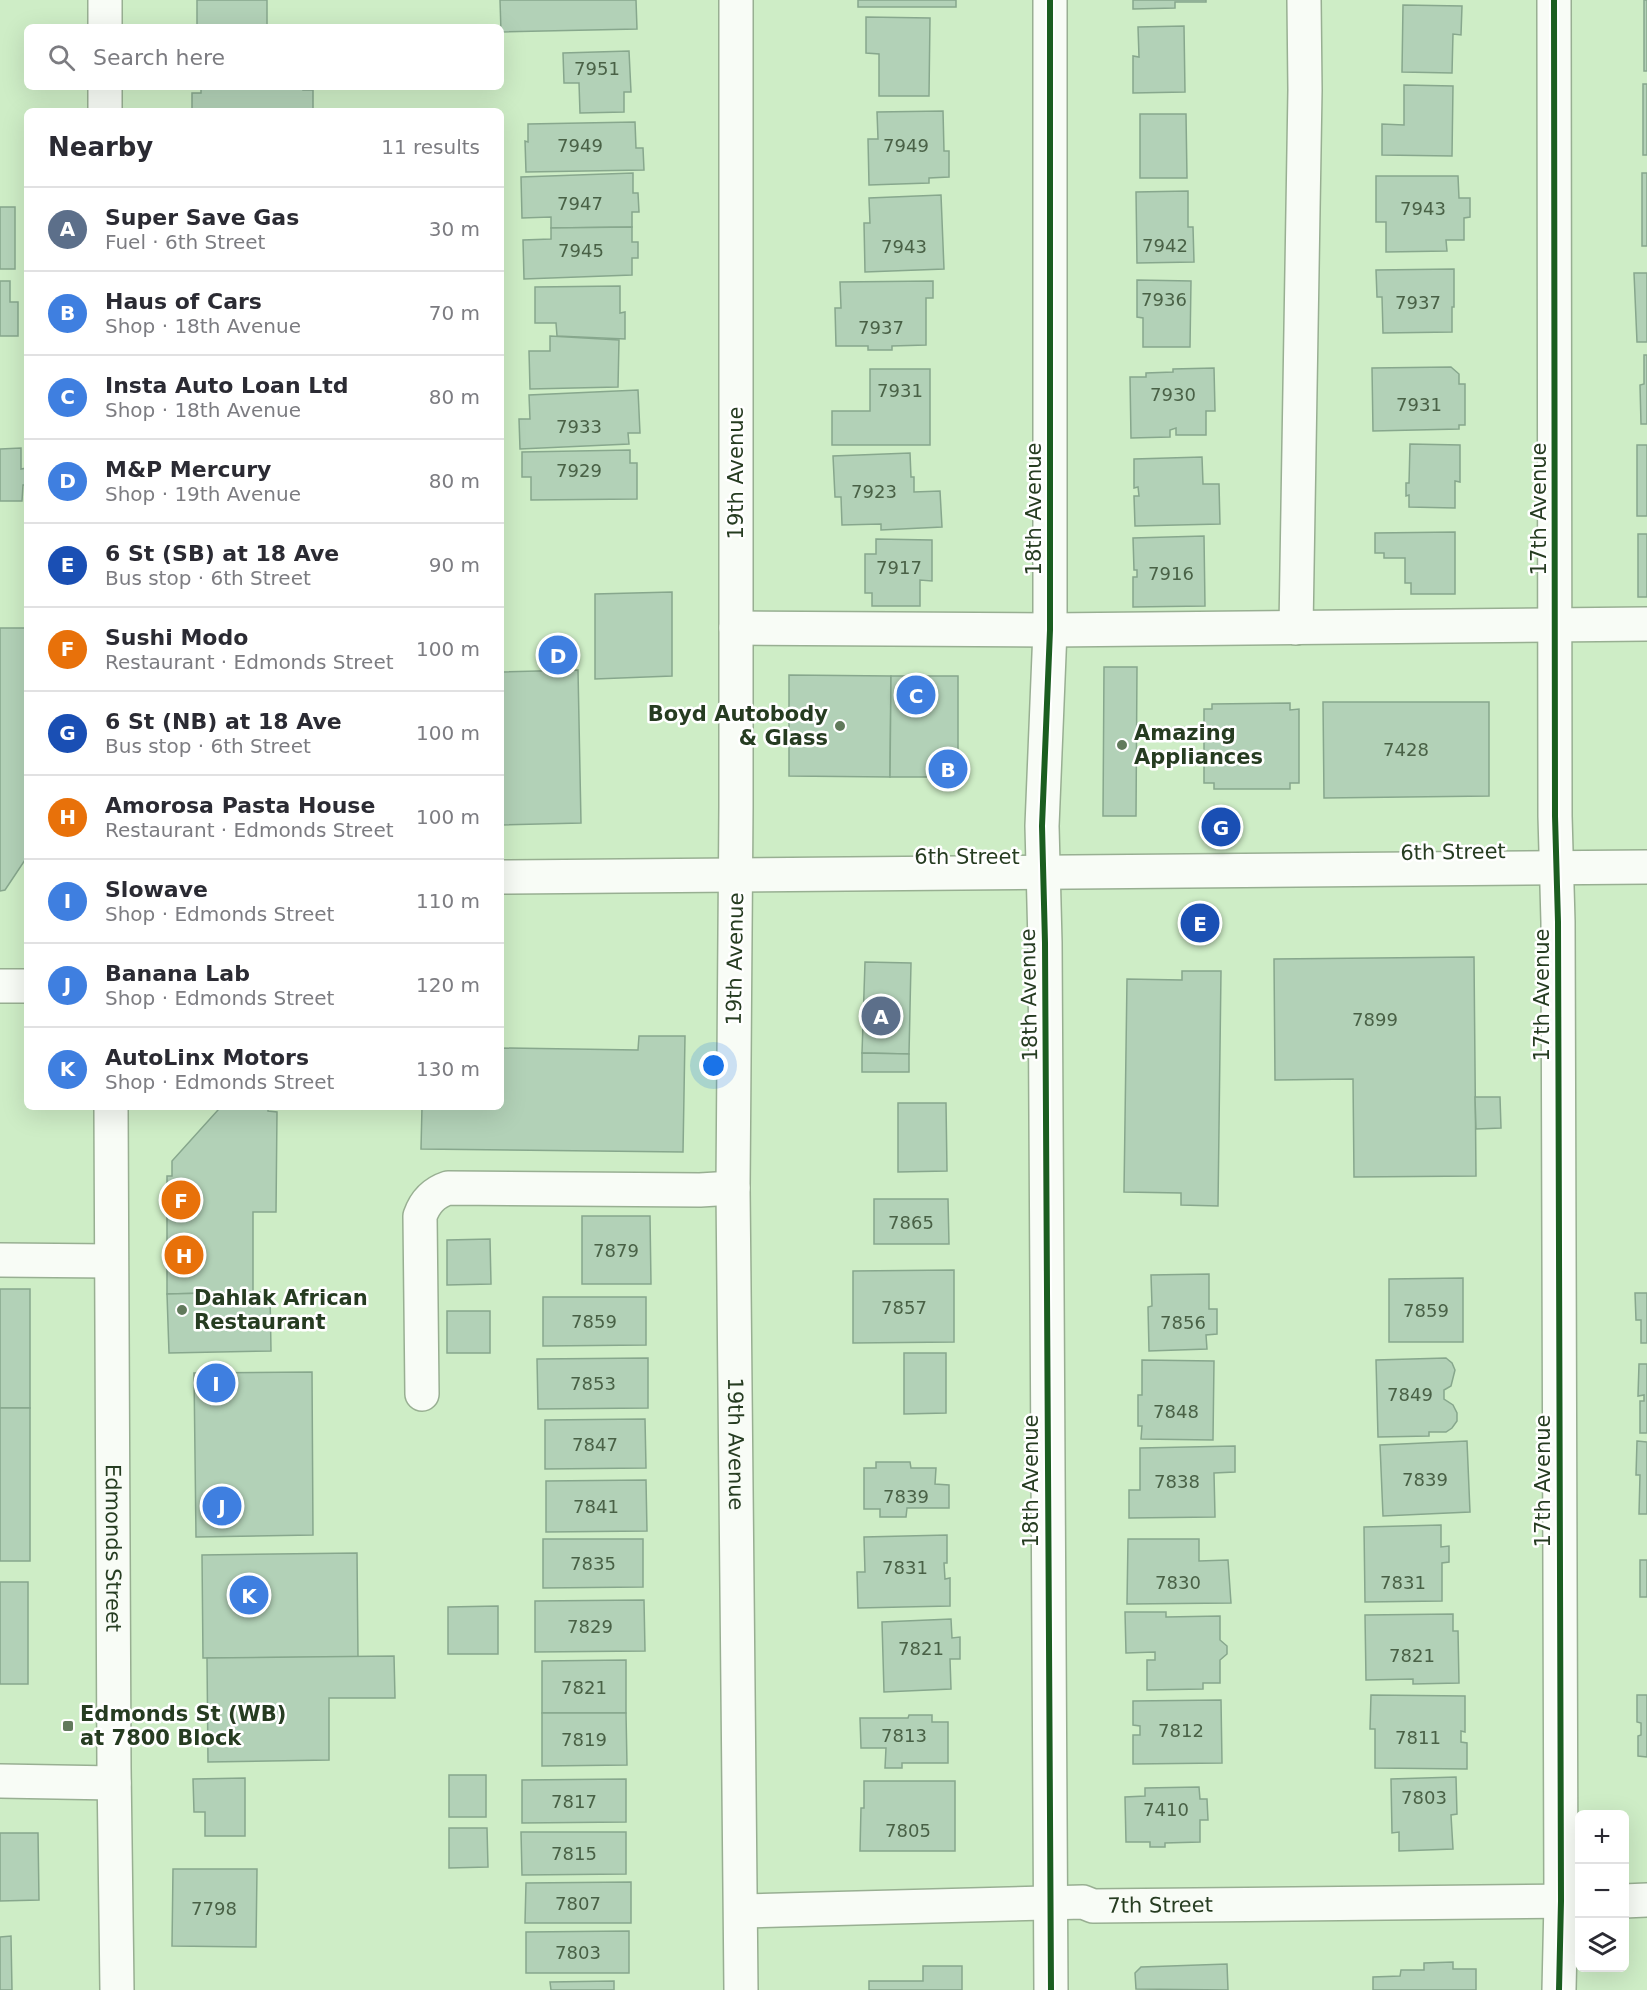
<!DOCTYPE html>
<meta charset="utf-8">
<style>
body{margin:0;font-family:"DejaVu Sans",sans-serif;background:#f7f7f7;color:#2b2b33}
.controls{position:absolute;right:18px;bottom:18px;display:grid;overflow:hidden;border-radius:9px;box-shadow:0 6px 24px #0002}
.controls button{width:54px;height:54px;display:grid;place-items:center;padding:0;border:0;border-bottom:2px solid #e1e1e2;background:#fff;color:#2b2b33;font:30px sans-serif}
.you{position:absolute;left:714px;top:1066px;width:21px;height:21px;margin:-15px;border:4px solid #fff;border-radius:50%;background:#1a73e8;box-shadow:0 0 0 9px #1a73e833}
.badge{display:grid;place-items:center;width:39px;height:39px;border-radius:50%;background:#617a5b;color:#fff;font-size:20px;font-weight:700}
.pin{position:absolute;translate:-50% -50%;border:3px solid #fff;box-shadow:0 2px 6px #0006}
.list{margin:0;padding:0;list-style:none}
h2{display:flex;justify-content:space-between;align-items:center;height:78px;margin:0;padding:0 24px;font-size:26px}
h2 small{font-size:20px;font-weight:400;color:#7c7c81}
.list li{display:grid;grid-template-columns:39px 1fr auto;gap:18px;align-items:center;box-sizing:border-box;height:84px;padding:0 24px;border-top:2px solid #e1e1e2}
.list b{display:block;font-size:22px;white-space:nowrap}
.list p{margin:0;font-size:20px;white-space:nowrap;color:#7c7c81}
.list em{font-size:20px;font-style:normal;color:#7c7c81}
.icon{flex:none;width:33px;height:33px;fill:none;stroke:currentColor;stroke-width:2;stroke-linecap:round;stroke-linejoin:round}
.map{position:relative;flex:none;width:1647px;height:1990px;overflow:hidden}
.search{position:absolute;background:#fff;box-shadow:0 6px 24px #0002;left:24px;top:24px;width:480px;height:66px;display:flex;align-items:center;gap:15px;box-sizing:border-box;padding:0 21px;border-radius:9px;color:#7c7c81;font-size:22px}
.panel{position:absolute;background:#fff;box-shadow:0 6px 24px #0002;left:24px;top:108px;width:480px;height:1002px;border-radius:9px}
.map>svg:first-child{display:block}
</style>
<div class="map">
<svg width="1647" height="1990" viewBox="0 0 1647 1990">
<rect width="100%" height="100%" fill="#ceedc6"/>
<g fill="#b2d1b7" stroke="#87a78d" stroke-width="1.5">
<rect x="197" y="0" width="70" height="27"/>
<path d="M500,0h136l1,29 -136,3z"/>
<rect x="858" y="0" width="98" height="7"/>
<path d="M1133,0h73v2h-31v6l-42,1z"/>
<rect x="1644" y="0" width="3" height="71"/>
<path d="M1403,5l59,1 -1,29 -8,-1 -1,39 -50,-1z"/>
<path d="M866,17l64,1 -1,78h-50v-42l-13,-1z"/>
<path d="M1184,26l1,66 -52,1v-37l6,1 -1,-30z"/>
<path d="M629,51l2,41h-7v20l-44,1 -1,-30h-15l-1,-30z"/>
<rect x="1643" y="84" width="4" height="71"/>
<path d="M1404,85l49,1 -1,70 -70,-1v-31l22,1z"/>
<path d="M201,87h102v3h10v21h-121v-18h9z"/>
<path d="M943,111l1,40h5v26l-20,1v5l-60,2 -1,-46h10l-1,-27z"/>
<path d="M1140,114h46l1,64h-47z"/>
<path d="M635,122l1,26h7l1,22 -118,2 -1,-31 3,1v-18z"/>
<path d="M633,173v20h5l1,19h-7v15l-81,1v-11l-29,1 -1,-41z"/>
<rect x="1642" y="173" width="5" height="73"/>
<path d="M1376,176h82l1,22h11v19l-6,1v22h-18l1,11 -61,1v-30h-10z"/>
<path d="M1188,191v36h5l1,35 -57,1 -1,-71z"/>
<path d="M941,195l3,74 -79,3 -1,-49h6l-1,-25z"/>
<rect x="0" y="207" width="15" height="62"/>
<path d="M632,227v15h6v16h-6v17l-108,4 -1,-39 28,-1v-11z"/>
<path d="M1454,269v38h-2v25l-69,1 -1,-36h-5l-1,-27z"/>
<path d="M1634,273h13v69h-10z"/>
<path d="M1137,280l54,1 -1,66h-47v-29l-6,-1z"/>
<path d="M0,281h10v21h8v34h-18z"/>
<path d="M933,281v17h-7v47l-34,1v4h-24v-4h-32l-1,-38h6l-1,-26z"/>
<path d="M620,286v27l5,-1v27l-68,-3 -1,-13h-21v-36z"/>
<path d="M550,336l69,4 -1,47 -88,2 -1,-38h21z"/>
<path d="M1644,355h3v69h-6l-1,-39 4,-1z"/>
<path d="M1451,367l8,7v10h6v41h-6v4l-86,2 -1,-63z"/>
<path d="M1214,368l1,43h-9v24h-30v-7l-6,2v7l-39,1 -1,-61h16v-4l27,-1v-3z"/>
<path d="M870,369h60v76h-98v-34h38z"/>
<path d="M638,390l2,43h-12l1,11 -109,5 -1,-30h11l-1,-24z"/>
<path d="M1410,444l50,1v37l-5,-1v27l-46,-1v-12l-3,1v-13h3z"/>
<rect x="1637" y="445" width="10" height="71"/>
<path d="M21,448v21l6,-1v17h-4l-1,16h-22v-52z"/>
<path d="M630,450v13h7v36l-106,1v-23h-9v-25z"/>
<path d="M910,453l1,24h3v15l26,-1 2,36 -61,3v-6l-39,1 -1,-28h-6l-2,-41z"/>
<path d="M1202,457l1,27h16l1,40 -85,2 -1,-30h5l-1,-9 -4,1v-29z"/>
<path d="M1455,532v62h-44v-11h-6v-25h-21v-5h-9v-20z"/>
<rect x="1638" y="534" width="9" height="63"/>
<path d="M1204,536l1,70 -72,1v-30h4v-7h-3l-1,-32z"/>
<path d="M876,539l56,1v41l-12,-1v26h-48v-13h-7v-39h11z"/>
<path d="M672,592v84l-77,3v-85z"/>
<path d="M0,628h27v229l-22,33 -5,1z"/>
<path d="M1104,667h33l-1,149h-33z"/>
<path d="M578,670l3,153 -80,2v-153z"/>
<path d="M789,675l102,1 -1,101 -101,-1z"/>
<path d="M891,676h67v101h-68z"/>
<path d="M1323,702h166v94l-165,2z"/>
<path d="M1290,703v7l9,-1v74h-9v6h-76v-6h-10v-74h8v-5z"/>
<path d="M1474,957l2,219 -122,1 -1,-98 -78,1 -1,-121z"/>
<path d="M865,962l46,1 -2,91 -47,-1z"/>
<path d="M1182,971h39l-3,235 -37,-1v-12l-57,-1 3,-213 55,1z"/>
<path d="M639,1036h46l-2,116 -262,-3 1,-42h79v-59l137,2z"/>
<path d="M862,1053l47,1v18h-47z"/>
<path d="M1475,1097h25l1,31 -25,1z"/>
<path d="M898,1103h48l1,68 -49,1z"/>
<path d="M218,1107h50v4l9,1 -1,100h-23v80l-86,2v-118h5v-15l46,-51z"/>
<path d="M874,1199h74l1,45h-75z"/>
<path d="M582,1216h68l1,68h-69z"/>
<path d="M490,1239l1,45 -44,1v-45z"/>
<path d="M954,1270v72l-101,1v-72z"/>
<path d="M1209,1274v35h8v25l-11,1 1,14 -58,2 -1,-44 4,-1 -1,-31z"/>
<path d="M1463,1278v64h-74v-63z"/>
<rect x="0" y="1289" width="30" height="119"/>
<path d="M253,1292h17l1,59 -102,2 -2,-59z"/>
<path d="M1635,1293h12v50h-6v-23h-5z"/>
<path d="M543,1297h103v48l-103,1z"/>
<rect x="447" y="1311" width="43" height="42"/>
<path d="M904,1353h42v60l-42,1z"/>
<path d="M648,1358v50l-110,1 -1,-50z"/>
<path d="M1446,1358l6,5 3,7 -4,16 -7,4v9l9,6 4,8v8l-5,7 -6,4h-17v4l-51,1 -2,-77z"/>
<path d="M1142,1360l72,1 -1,79 -72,-1 1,-13h-4v-31h4z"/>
<path d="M1639,1364h8v69h-7v-32h4v-6l-6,1z"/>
<path d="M312,1372l1,163 -117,2 -2,-164z"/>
<rect x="0" y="1408" width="30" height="153"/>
<path d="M645,1419l1,49 -101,1v-49z"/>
<path d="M1467,1441l3,71 -87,4 -3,-71z"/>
<path d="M1637,1441l10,1v72h-8l1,-39h-4z"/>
<path d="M1235,1446v26l-21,1 1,44 -86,1v-28h11v-42z"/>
<path d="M876,1462h34l1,6h25l-1,16 14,1v23h-42l-1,9h-26v-8h-16v-41h12z"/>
<path d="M646,1480l1,51 -101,1v-51z"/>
<path d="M1441,1525v22l8,-1v16l-7,1v38l-77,1 -1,-75z"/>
<path d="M947,1535v28h-3l1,16 5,-1v28l-92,2 -1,-36h8l-1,-35z"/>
<path d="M543,1539h100v48l-100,1z"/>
<path d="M1128,1539h71v22l29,-1 3,43 -104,1z"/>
<path d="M357,1553l1,104 -155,1 -1,-103z"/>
<rect x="1640" y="1560" width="7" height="37"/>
<rect x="0" y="1582" width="28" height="102"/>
<path d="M644,1600l1,51 -110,1v-51z"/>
<path d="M498,1606v48h-50v-47z"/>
<path d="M1125,1612h41v5l54,-1v24l7,6v8l-7,6v23h-17v6l-56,1v-30h8v-8l-29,1z"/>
<path d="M1453,1614v17h5l1,52 -46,1v-5l-47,1 -1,-65z"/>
<path d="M951,1619l1,19 8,-1v22h-10l1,30 -67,3 -2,-70z"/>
<path d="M394,1656l1,42h-66v62l-121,2 -1,-104z"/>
<path d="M626,1660v53h-84v-52z"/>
<path d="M1371,1695l94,1v36l-4,-1v11l6,1v26l-92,-1v-39h-5z"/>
<path d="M1637,1695h10v62l-9,-1v-20l3,-1v-12l-4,-1z"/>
<path d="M1221,1700l1,63 -89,1v-29h7v-9l-7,-1v-24z"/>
<path d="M542,1713h84l1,52 -85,1z"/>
<path d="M909,1715h23v7h16v41h-46v5h-17l1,-20h-25l-1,-30h48z"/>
<rect x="449" y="1775" width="37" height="42"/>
<path d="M1456,1777l1,37 -6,1 2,34 -54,2v-19l-7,1 -1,-54z"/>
<path d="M245,1778v58h-40v-24h-11l-1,-33z"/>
<path d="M626,1779v43l-104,1v-43z"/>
<path d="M864,1781h91v70h-95l1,-43h3z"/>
<path d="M1199,1787l1,12h7l1,21h-8v22l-35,1v4h-15v-5h-24l-1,-45 20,-1v-8z"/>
<path d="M449,1828h38l1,39 -39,1z"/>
<path d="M521,1832h105v42l-104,1z"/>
<path d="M0,1833h38l1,67 -39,1z"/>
<path d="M173,1869h84l-1,78 -84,-1z"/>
<path d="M631,1882v41h-106l1,-40z"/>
<path d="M629,1931v42h-103v-41z"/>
<path d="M11,1936l1,54h-12v-53z"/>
<path d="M1453,1962v7h23v21h-103v-13l27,-1 1,-6h23v-7z"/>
<path d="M1227,1964l1,26 -92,-1 -1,-16 6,-6z"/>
<path d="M923,1966h39v24h-93v-9h54z"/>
<path d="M614,1981v9h-63l-1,-8z"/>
</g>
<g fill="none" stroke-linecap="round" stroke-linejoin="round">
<defs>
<g id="minor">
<path d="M105,0v27"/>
<path id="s1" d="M736,0v807l-3,381 8,802"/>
<path d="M1050,0v630l-8,196 3,117 6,1047"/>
<path d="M1554,0l1,816 3,106 3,979 -2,89"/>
<path d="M105,87v24"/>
<path d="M736,628l314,2 597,-6"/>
<path d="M1296,628l9,-538 -1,-90"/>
<path d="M501,877l1146,-10"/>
<path d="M0,986h27"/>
<path id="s2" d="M111,1107l3,661 3,222"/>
<path d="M0,1260l111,1"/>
<path d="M422,1394l-2,-178c5,-14 13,-23 28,-28l252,2 33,-2"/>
<path d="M0,1781l114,2"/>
<path d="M1624,1901l23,-1"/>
<path id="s3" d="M741,1911l342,-9 10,4 487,-5"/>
</g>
</defs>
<use href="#minor" stroke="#98af92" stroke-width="36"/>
<use href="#minor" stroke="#f8fcf6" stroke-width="33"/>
<defs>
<g id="cycleway">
<path d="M1050,0v630l-8,196 3,117 6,1047"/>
<path d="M1554,0l1,816 3,106 3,979 -2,89"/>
</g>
</defs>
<use href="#cycleway" stroke="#fff" stroke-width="10"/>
<use href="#cycleway" stroke="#1b5e20" stroke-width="6"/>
</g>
<g fill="#617a5b" stroke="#fff" stroke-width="2">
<circle cx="840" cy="726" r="6"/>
<circle cx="1122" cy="745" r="6"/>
<circle cx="182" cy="1310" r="6"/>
<rect x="62" y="1720" width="12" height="12" rx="3"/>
</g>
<g text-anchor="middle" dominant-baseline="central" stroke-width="5" stroke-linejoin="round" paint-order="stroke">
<g font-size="18" fill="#496146">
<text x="597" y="68">7951</text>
<text x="580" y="145">7949</text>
<text x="906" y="145">7949</text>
<text x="580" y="203">7947</text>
<text x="1423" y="208">7943</text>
<text x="1165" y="245">7942</text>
<text x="904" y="246">7943</text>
<text x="581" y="250">7945</text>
<text x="1164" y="299">7936</text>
<text x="1418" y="302">7937</text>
<text x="881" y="327">7937</text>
<text x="900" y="390">7931</text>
<text x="1173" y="394">7930</text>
<text x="1419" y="404">7931</text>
<text x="579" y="426">7933</text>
<text x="579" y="470">7929</text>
<text x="874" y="491">7923</text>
<text x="899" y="567">7917</text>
<text x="1171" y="573">7916</text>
<text x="1406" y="749">7428</text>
<text x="1375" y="1019">7899</text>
<text x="911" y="1222">7865</text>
<text x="616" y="1250">7879</text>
<text x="904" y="1307">7857</text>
<text x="1426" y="1310">7859</text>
<text x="594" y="1321">7859</text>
<text x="1183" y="1322">7856</text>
<text x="593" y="1383">7853</text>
<text x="1410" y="1394">7849</text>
<text x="1176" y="1411">7848</text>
<text x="595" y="1444">7847</text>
<text x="1425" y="1479">7839</text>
<text x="1177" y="1481">7838</text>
<text x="906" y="1496">7839</text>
<text x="596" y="1506">7841</text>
<text x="593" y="1563">7835</text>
<text x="905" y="1567">7831</text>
<text x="1178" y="1582">7830</text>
<text x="1403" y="1582">7831</text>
<text x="590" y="1626">7829</text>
<text x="921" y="1648">7821</text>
<text x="1412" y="1655">7821</text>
<text x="584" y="1687">7821</text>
<text x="1181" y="1730">7812</text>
<text x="904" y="1735">7813</text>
<text x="1418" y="1737">7811</text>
<text x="584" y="1739">7819</text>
<text x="1424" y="1797">7803</text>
<text x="574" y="1801">7817</text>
<text x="1166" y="1809">7410</text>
<text x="908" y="1830">7805</text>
<text x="574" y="1853">7815</text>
<text x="578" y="1903">7807</text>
<text x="214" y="1908">7798</text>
<text x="578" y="1952">7803</text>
</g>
<g font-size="21" fill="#263c21" stroke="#fff">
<text transform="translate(736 473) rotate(-90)">19th Avenue</text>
<text transform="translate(1034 509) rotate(-90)">18th Avenue</text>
<text transform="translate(1539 509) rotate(-90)">17th Avenue</text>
<text transform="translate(1453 852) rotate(-1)">6th Street</text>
<text x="967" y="857">6th Street</text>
<text transform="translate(735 959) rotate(-89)">19th Avenue</text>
<text transform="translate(1029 995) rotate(-91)">18th Avenue</text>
<text transform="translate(1542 995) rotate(-90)">17th Avenue</text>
<text stroke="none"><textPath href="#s1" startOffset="1444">19th Avenue</textPath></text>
<text transform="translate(1031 1481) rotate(-90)">18th Avenue</text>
<text transform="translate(1543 1481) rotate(-90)">17th Avenue</text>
<text stroke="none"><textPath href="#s2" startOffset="441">Edmonds Street</textPath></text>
<text stroke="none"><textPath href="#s3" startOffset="420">7th Street</textPath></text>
</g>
<g font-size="21" font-weight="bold" fill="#263c21" stroke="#fff" text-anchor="start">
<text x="828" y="714" text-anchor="end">Boyd Autobody<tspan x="828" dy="24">&amp; Glass</tspan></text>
<text x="1134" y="733">Amazing<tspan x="1134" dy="24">Appliances</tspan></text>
<text x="194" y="1298">Dahlak African<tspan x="194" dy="24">Restaurant</tspan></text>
<text x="80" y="1714">Edmonds St (WB)<tspan x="80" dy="24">at 7800 Block</tspan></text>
</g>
</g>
</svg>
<div class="controls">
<button>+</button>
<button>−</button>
<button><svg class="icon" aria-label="layers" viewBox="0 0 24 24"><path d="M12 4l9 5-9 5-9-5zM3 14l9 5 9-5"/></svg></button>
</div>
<div class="you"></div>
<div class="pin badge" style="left:881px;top:1016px;background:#5c6f8a">A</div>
<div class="pin badge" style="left:948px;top:769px;background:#3f7fe0">B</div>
<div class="pin badge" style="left:916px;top:695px;background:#3f7fe0">C</div>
<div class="pin badge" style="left:558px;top:655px;background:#3f7fe0">D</div>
<div class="pin badge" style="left:1200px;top:923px;background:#1a4fb4">E</div>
<div class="pin badge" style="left:181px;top:1200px;background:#e8710a">F</div>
<div class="pin badge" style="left:1221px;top:827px;background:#1a4fb4">G</div>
<div class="pin badge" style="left:184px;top:1255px;background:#e8710a">H</div>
<div class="pin badge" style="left:216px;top:1383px;background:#3f7fe0">I</div>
<div class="pin badge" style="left:222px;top:1506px;background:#3f7fe0">J</div>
<div class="pin badge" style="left:249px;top:1595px;background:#3f7fe0">K</div>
<div class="search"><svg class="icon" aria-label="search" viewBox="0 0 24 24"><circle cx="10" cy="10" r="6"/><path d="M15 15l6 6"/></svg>Search here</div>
<section class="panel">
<h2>Nearby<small>11 results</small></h2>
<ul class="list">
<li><span class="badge" style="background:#5c6f8a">A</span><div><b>Super Save Gas</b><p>Fuel · 6th Street</p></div><em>30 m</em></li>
<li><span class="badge" style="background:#3f7fe0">B</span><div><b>Haus of Cars</b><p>Shop · 18th Avenue</p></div><em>70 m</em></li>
<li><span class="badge" style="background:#3f7fe0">C</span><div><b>Insta Auto Loan Ltd</b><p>Shop · 18th Avenue</p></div><em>80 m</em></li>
<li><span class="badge" style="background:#3f7fe0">D</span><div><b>M&amp;P Mercury</b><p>Shop · 19th Avenue</p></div><em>80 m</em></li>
<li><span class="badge" style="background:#1a4fb4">E</span><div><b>6 St (SB) at 18 Ave</b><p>Bus stop · 6th Street</p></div><em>90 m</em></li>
<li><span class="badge" style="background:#e8710a">F</span><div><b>Sushi Modo</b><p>Restaurant · Edmonds Street</p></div><em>100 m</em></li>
<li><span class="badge" style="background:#1a4fb4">G</span><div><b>6 St (NB) at 18 Ave</b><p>Bus stop · 6th Street</p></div><em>100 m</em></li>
<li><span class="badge" style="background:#e8710a">H</span><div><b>Amorosa Pasta House</b><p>Restaurant · Edmonds Street</p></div><em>100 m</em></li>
<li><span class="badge" style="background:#3f7fe0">I</span><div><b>Slowave</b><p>Shop · Edmonds Street</p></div><em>110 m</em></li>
<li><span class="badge" style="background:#3f7fe0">J</span><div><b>Banana Lab</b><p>Shop · Edmonds Street</p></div><em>120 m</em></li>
<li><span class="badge" style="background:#3f7fe0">K</span><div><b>AutoLinx Motors</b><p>Shop · Edmonds Street</p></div><em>130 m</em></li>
</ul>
</section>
</div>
